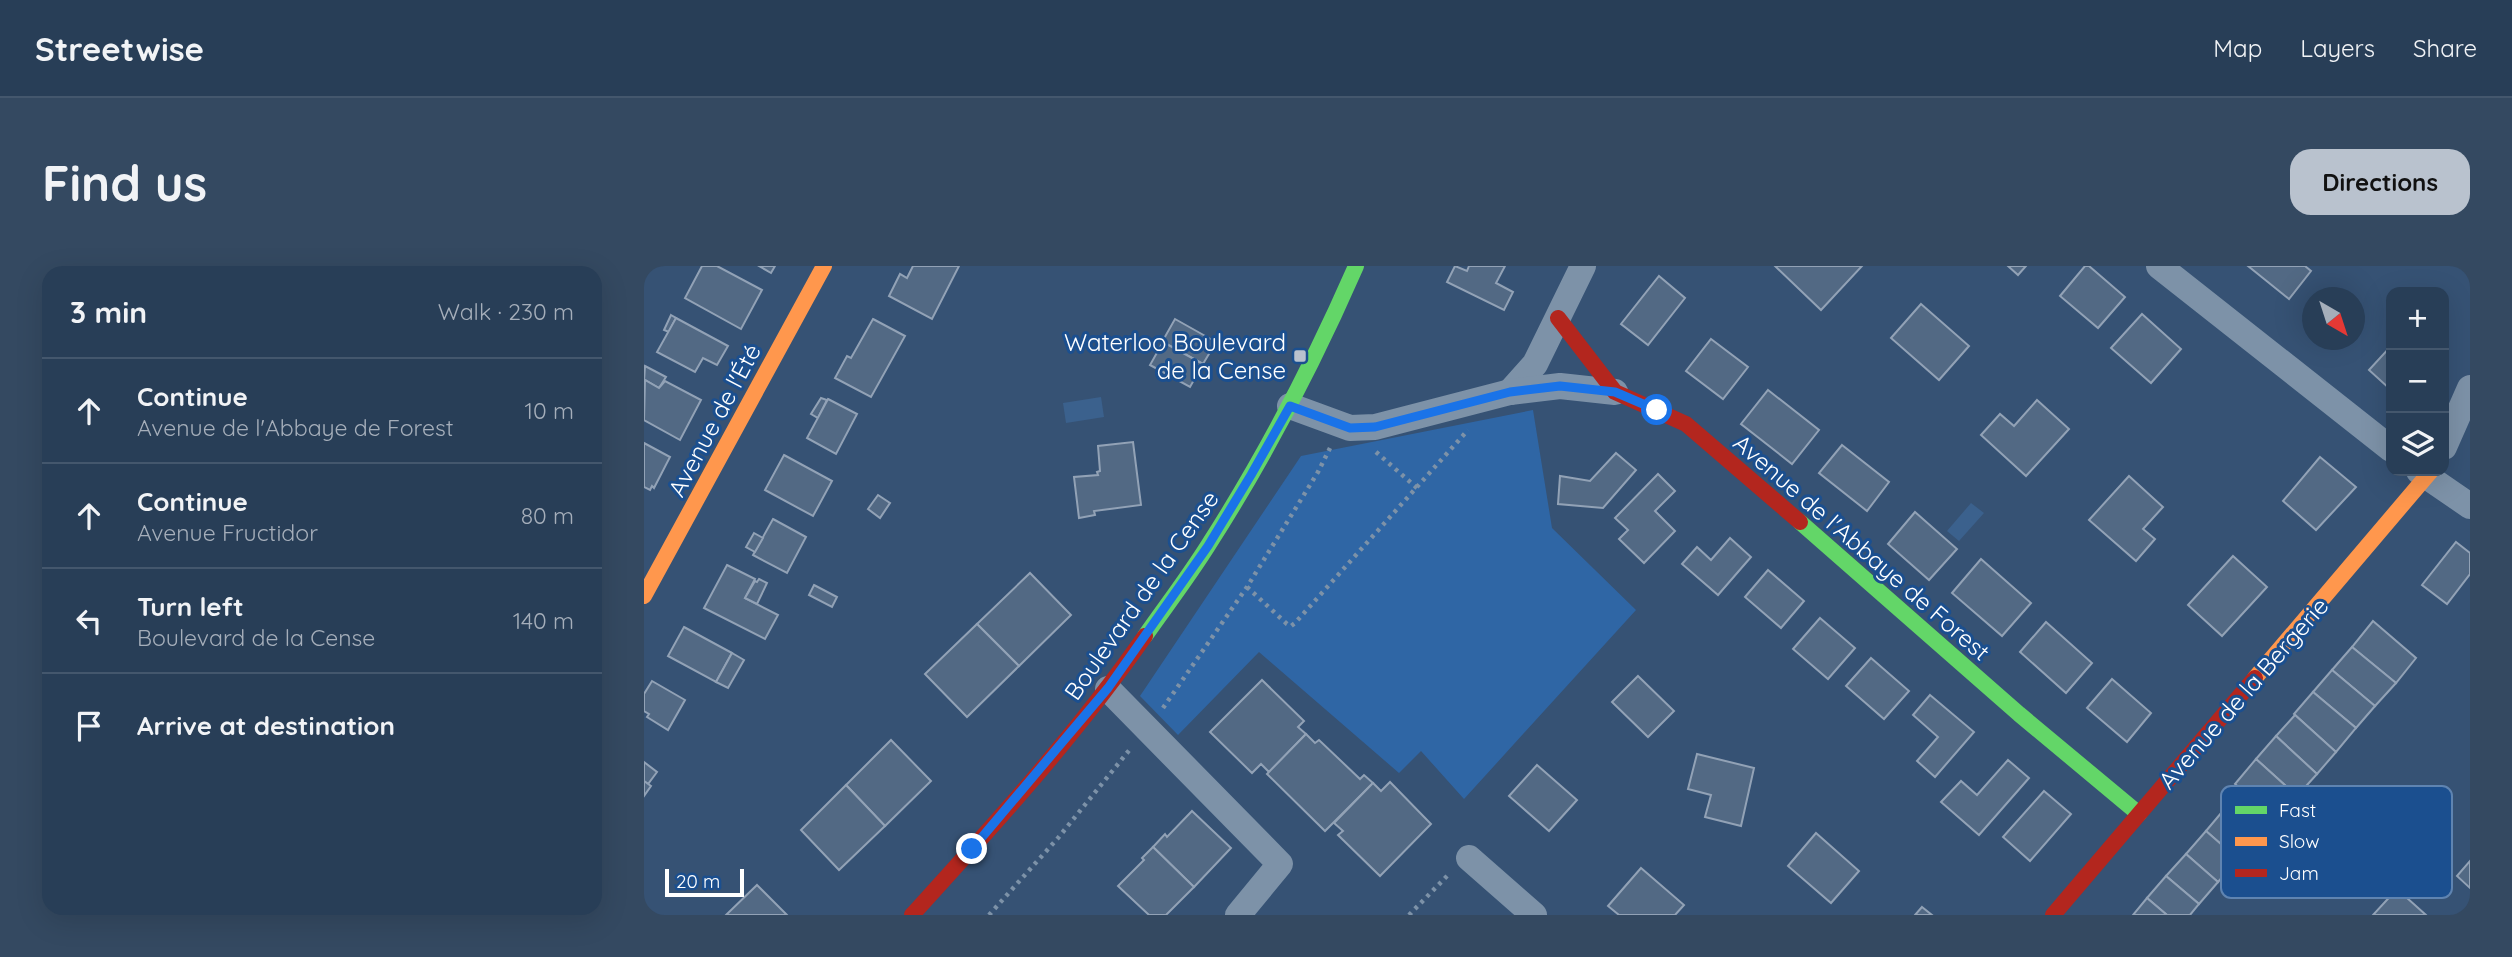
<!DOCTYPE html>
<meta charset="utf-8">
<style>
body{margin:0;font-family:Quicksand,sans-serif;background:#344961;color:#f1f3f6}
.controls{position:absolute;right:21px;top:21px;display:grid;overflow:hidden;border-radius:14px;box-shadow:0 7px 28px #0002}
.controls button{width:63px;height:63px;display:grid;place-items:center;padding:0;border:0;border-bottom:2px solid #44576d;background:#283e57;color:#f1f3f6;font:35px sans-serif}
.compass{position:absolute;left:1658px;top:21px;width:63px;height:63px;border-radius:50%;background:#283e57;box-shadow:0 7px 28px #0002;rotate:141deg}
.scale{position:absolute;left:21px;bottom:18px;width:79px;box-sizing:border-box;padding-left:7px;border:4px solid #fff;border-top:0;font-size:19px;line-height:24px;white-space:nowrap;color:#fff;-webkit-text-stroke:5px #1b4f8f;paint-order:stroke}
.stop{position:absolute;width:21px;height:21px;margin:-16px;border:5px solid #1a73e8;border-radius:50%;background:#fff}
.stop.end{background:#1a73e8;border-color:#fff;box-shadow:0 2px 7px #0008}
.list{margin:0;padding:0;list-style:none}
h2{display:flex;justify-content:space-between;align-items:center;height:91px;margin:0;padding:0 28px;font-size:30px}
h2 small{font-size:23px;font-weight:400;color:#a5aeba}
.list li{display:grid;grid-template-columns:46px 1fr auto;gap:21px;align-items:center;box-sizing:border-box;height:105px;padding:0 28px;border-top:2px solid #44576d}
.list b{display:block;font-size:26px;white-space:nowrap}
.list p{margin:0;font-size:23px;white-space:nowrap;color:#a5aeba}
.list em{font-size:23px;font-style:normal;color:#a5aeba}
.icon{flex:none;width:38px;height:38px;fill:none;stroke:currentColor;stroke-width:2;stroke-linecap:round;stroke-linejoin:round}
.map{position:relative;flex:none;width:1826px;height:649px;overflow:hidden;border-radius:21px}
header{display:flex;align-items:center;gap:42px;box-sizing:border-box;height:98px;padding:0 35px;background:#283e57;border-bottom:2px solid #44576d}
header strong{font-size:33px}
nav{display:flex;gap:38px;margin-inline-start:auto;font-size:24px}
.intro{display:flex;align-items:center;justify-content:space-between;box-sizing:border-box;height:168px;padding:0 42px}
h1{margin:0;font-size:49px}
.button{padding:18px 32px;border-radius:21px;background:#b9c2ce;color:#111;font-size:24px;font-weight:700}
main{display:flex;gap:42px;padding:0 42px}
aside{flex:1;background:#283e57;border-radius:21px;box-shadow:0 7px 28px #0002}
.map>svg:first-child{display:block}
</style>
<header>
<strong>Streetwise</strong>
<nav><a>Map</a><a>Layers</a><a>Share</a></nav>
</header>
<div class="intro"><h1>Find us</h1><a class="button">Directions</a></div>
<main>
<aside>
<h2>3 min<small>Walk · 230 m</small></h2>
<ul class="list">
<li><svg class="icon" aria-label="ahead" viewBox="0 0 24 24"><path d="M12 20V5M6 11l6-6 6 6"/></svg><div><b>Continue</b><p>Avenue de l'Abbaye de Forest</p></div><em>10 m</em></li>
<li><svg class="icon" aria-label="ahead" viewBox="0 0 24 24"><path d="M12 20V5M6 11l6-6 6 6"/></svg><div><b>Continue</b><p>Avenue Fructidor</p></div><em>80 m</em></li>
<li><svg class="icon" aria-label="left" viewBox="0 0 24 24"><path d="M17 20v-9H6M10 6l-5 5 5 5"/></svg><div><b>Turn left</b><p>Boulevard de la Cense</p></div><em>140 m</em></li>
<li><svg class="icon" aria-label="arrive" viewBox="0 0 24 24"><path d="M6 21V4h12l-3 4 3 4H6"/></svg><div><b>Arrive at destination</b></div></li>
</ul>
</aside>
<div class="map">
<svg width="1826" height="649" viewBox="0 0 1826 649">
<rect width="100%" height="100%" fill="#365274"/>
<path fill="#2f66a5" d="M889,144l19,118 84,82 -172,189 -43,-48 -22,22 -140,-121 -81,83 -38,-39 161,-240z"/>
<g fill="#3b618d">
<path d="M457,131l3,20 -38,6 -3,-20z"/>
<path d="M1327,237l13,10 -25,28 -12,-10z"/>
</g>
<g fill="#526984" stroke="#92a2b6" stroke-width="2">
<path d="M58,0h15l45,24 -21,39 -56,-31z"/>
<path d="M115,0h16l-4,7z"/>
<path d="M269,0h46l-27,53 -43,-23 11,-22 7,4z"/>
<path d="M811,0l12,5 2,-5h36l-9,17 17,9 -9,18 -57,-28z"/>
<path d="M1131,0h87l-41,44z"/>
<path d="M1364,0h18l-8,9z"/>
<path d="M1441,0h4l36,31 -27,31 -38,-32z"/>
<path d="M1604,0h57l6,5 -22,28z"/>
<path d="M1015,10l26,22 -37,47 -27,-21z"/>
<path d="M1277,38l48,42 -30,34 -48,-42z"/>
<path d="M1498,48l39,35 -30,34 -40,-35z"/>
<path d="M27,49l5,3 -7,14 -5,-2z"/>
<path d="M32,52l52,28 -11,19 -14,-7 -8,14 -38,-20z"/>
<path d="M229,53l32,17 -34,61 -36,-19 12,-22 4,2z"/>
<path d="M531,53l41,23 -13,22 -41,-22z"/>
<path d="M1067,73l37,28 -25,32 -37,-28z"/>
<path d="M519,76l40,22 -13,23 -40,-22z"/>
<path d="M1747,80v44l-22,-20z"/>
<path d="M1,100l21,11 -7,11 -14,-8 -1,2z"/>
<path d="M1,114l14,8 6,-7 36,19 -21,40 -36,-20z"/>
<path d="M1124,124l51,40 -27,34 -51,-40z"/>
<path d="M177,132l6,2 -9,18 -7,-4z"/>
<path d="M184,133l29,15 -21,40 -29,-16z"/>
<path d="M1393,134l32,29 -43,47 -45,-41 19,-21 14,12z"/>
<path d="M489,176l8,63 -47,6 1,4 -16,3 -5,-41 24,-2 -1,-3 3,-1 -2,-25z"/>
<path d="M0,177l26,14 -16,31 -2,-2 -2,4 -6,-3z"/>
<path d="M1198,179l47,37 -22,29 -48,-38z"/>
<path d="M972,187l20,17 -33,38 -45,-4 2,-28 30,5z"/>
<path d="M140,189l48,26 -19,35 -48,-26z"/>
<path d="M1676,191l36,30 -40,43 -33,-29z"/>
<path d="M1014,208l17,17 -20,20 20,20 -31,32 -25,-24 9,-9 -13,-12z"/>
<path d="M1485,210l34,31 -20,22 12,10 -19,22 -47,-41z"/>
<path d="M234,229l12,8 -10,15 -12,-9z"/>
<path d="M1271,246l42,37 -28,31 -41,-36z"/>
<path d="M129,253l33,18 -19,36 -34,-18z"/>
<path d="M110,267l9,5 -8,14 -9,-5z"/>
<path d="M1086,272l21,19 -33,38 -36,-31 15,-17 14,13z"/>
<path d="M1812,276l14,11v21l-23,30 -25,-19z"/>
<path d="M1589,290l34,31 -45,49 -34,-31z"/>
<path d="M1337,293l50,44 -29,33 -50,-43z"/>
<path d="M83,299l28,14 -10,19 33,17 -13,24 -61,-31z"/>
<path d="M1124,304l36,31 -23,27 -36,-31z"/>
<path d="M386,307l41,42 -52,51 -42,-42z"/>
<path d="M115,313l8,4 -10,21 -12,-6 10,-17 2,1z"/>
<path d="M170,319l23,12 -5,10 -23,-12z"/>
<path d="M1176,352l35,30 -27,31 -35,-30z"/>
<path d="M1729,355l43,37 -20,25 -44,-36z"/>
<path d="M1402,356l46,41 -26,30 -46,-41z"/>
<path d="M333,358l42,42 -52,51 -42,-43z"/>
<path d="M40,361l48,26 -16,29 -48,-26z"/>
<path d="M1708,381l44,36 -21,23 -43,-36z"/>
<path d="M88,387l12,7 -16,28 -12,-6z"/>
<path d="M1227,392l38,33 -25,28 -38,-33z"/>
<path d="M1688,404l43,36 -19,22 -43,-36z"/>
<path d="M994,410l36,35 -26,26 -36,-35z"/>
<path d="M1468,413l39,34 -24,29 -40,-34z"/>
<path d="M618,414l42,41 -6,6 8,7 -37,38 -8,-8 -9,9 -42,-41z"/>
<path d="M8,415l33,19 -17,30 -21,-13 2,-3 -5,-3v-17z"/>
<path d="M1669,426l43,36 -20,24 -42,-38z"/>
<path d="M1286,429l44,37 -39,45 -18,-16 21,-24 -25,-22z"/>
<path d="M1651,449l41,37 -19,22 -41,-38z"/>
<path d="M662,468l9,9 4,-3 41,39 4,-4 9,8 -48,48 -58,-57z"/>
<path d="M1632,470l41,38 -20,22 -41,-37z"/>
<path d="M247,474l40,41 -46,45 -39,-41z"/>
<path d="M1053,488l57,14 -13,58 -36,-9 6,-22 -23,-6z"/>
<path d="M1612,493l41,37 -20,24 -42,-36z"/>
<path d="M1364,494l21,18 -50,57 -38,-33 20,-21 16,14z"/>
<path d="M0,496l13,10 -9,12 -4,-3z"/>
<path d="M893,499l40,35 -28,31 -40,-35z"/>
<path d="M0,515l7,5 -7,10z"/>
<path d="M746,516l41,42 -51,52 -42,-41 5,-4 -9,-8 39,-40 8,8z"/>
<path d="M202,519l39,41 -46,44 -38,-40z"/>
<path d="M1400,525l27,23 -41,47 -27,-24z"/>
<path d="M1583,540l32,28 -21,25 -32,-28z"/>
<path d="M548,545l39,37 -37,39 -41,-40 12,-13 2,3z"/>
<path d="M1562,565l32,28 -20,23 -32,-28z"/>
<path d="M1172,567l43,38 -28,32 -43,-37z"/>
<path d="M509,581l41,40 -28,28h-17l-31,-29 26,-26 -2,-2z"/>
<path d="M1542,588l32,28 -19,22 -33,-28z"/>
<path d="M1826,595v27l-13,-12z"/>
<path d="M997,602l43,37 -9,10h-56l-11,-9z"/>
<path d="M1522,610l33,28 -9,11h-23l-20,-17z"/>
<path d="M113,619l30,30h-61z"/>
<path d="M1753,623l29,26h-53z"/>
<path d="M1503,632l20,17h-34z"/>
<path d="M1278,641l10,8h-17z"/>
</g>
<g fill="none" stroke-linecap="round" stroke-linejoin="round">
<g stroke="#7d92a8" stroke-width="4.5" stroke-dasharray="3.5 5" stroke-linecap="butt">
<path d="M732,186l41,36"/>
<path d="M603,321l40,37 4,2 4,-3 173,-193"/>
<path d="M519,442l84,-121 71,-115 12,-24"/>
<path d="M345,649l69,-77 73,-90"/>
<path d="M765,649l40,-41"/>
</g>
<g stroke="#7d92a8" stroke-width="26">
<path d="M1515,0l232,183"/>
<path d="M866,126l25,-28 48,-98"/>
<path d="M646,140l60,22 25,-1 135,-35 50,-6 55,6"/>
<path d="M1800,181l26,-59"/>
<path d="M1775,205l51,35"/>
<path d="M464,423l172,175 -42,51"/>
<path d="M825,592l65,57"/>
</g>
<g stroke="#63d668" stroke-width="16">
<path d="M1156,256l219,192 120,100"/>
<path d="M501,370c21,-30 44,-60 64,-92 57,-89 105,-182 147,-278"/>
</g>
<g stroke="#ff974d" stroke-width="16">
<path d="M0,330l180,-330"/>
<path d="M1611,412l176,-207"/>
</g>
<g stroke="#b3261e" stroke-width="16">
<path d="M914,52l57,74 71,32 114,98"/>
<path d="M268,649c81,-89 164,-180 233,-279"/>
<path d="M1409,649l202,-237"/>
</g>
</g>
<g fill="none" stroke-linecap="round" stroke-linejoin="round">
<path stroke="#1a73e8" stroke-width="9" d="M328,583l136,-161 100,-142 43,-71 39,-69 60,22 25,-1 135,-35 50,-6 55,6 42,18"/>
</g>
<rect fill="#b9c2ce" stroke="#1b4f8f" stroke-width="2.5" x="649" y="83" width="14" height="14" rx="3.5"/>
<g text-anchor="middle" dominant-baseline="central" stroke-width="6" stroke-linejoin="round" paint-order="stroke">
<g font-size="24" fill="#fff" stroke="#1b4f8f" text-anchor="end">
<text x="642" y="76">Waterloo Boulevard<tspan x="642" dy="28">de la Cense</tspan></text>
</g>
<g font-size="24" fill="#fff" stroke="#1b4f8f">
<text transform="translate(70 154) rotate(-62)">Avenue de l'Été</text>
<text transform="translate(1218 281) rotate(41)">Avenue de l'Abbaye de Forest</text>
<text transform="translate(497 329) rotate(-55)">Boulevard de la Cense</text>
<text transform="translate(1599 427) rotate(-49)">Avenue de la Bergerie</text>
</g>
</g>
<rect x="1577" y="520" width="231" height="112" rx="10" fill="#1b4f8f" stroke="#5f84b1" stroke-width="2"/>
<rect x="1591" y="540" width="32" height="8" fill="#63d668"/>
<rect x="1591" y="571" width="32" height="9" fill="#ff974d"/>
<rect x="1591" y="603" width="32" height="8" fill="#b3261e"/>
<g font-size="19" fill="#fff">
<text x="1635" y="551">Fast</text>
<text x="1635" y="582">Slow</text>
<text x="1635" y="614">Jam</text>
</g>
</svg>
<div class="controls">
<button>+</button>
<button>−</button>
<button><svg class="icon" aria-label="layers" viewBox="0 0 24 24"><path d="M12 4l9 5-9 5-9-5zM3 14l9 5 9-5"/></svg></button>
</div>
<svg class="compass" viewBox="-18 -18 36 36"><path d="M0-13l5 13h-10z" fill="#e53935"/><path d="M0 13l5-13h-10z" fill="#a5aeba"/></svg>
<div class="scale">20 m</div>
<div class="stop" style="left:1013px;top:144px"></div>
<div class="stop end" style="left:328px;top:583px"></div>
</div>
</main>
